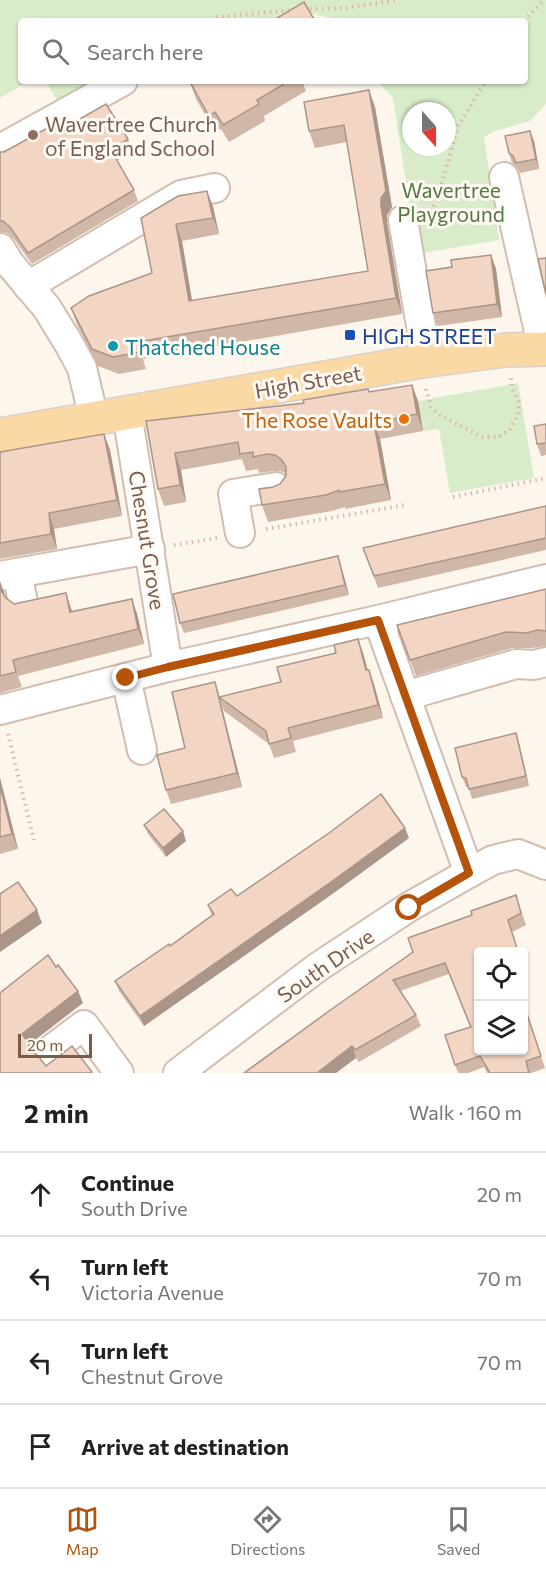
<!DOCTYPE html>
<meta charset="utf-8">
<style>
body{margin:0;font-family:Commissioner,sans-serif;background:#f6f6f6;color:#222}
.controls{position:absolute;right:18px;bottom:18px;display:grid;overflow:hidden;border-radius:6px;box-shadow:0 2px 4px #0004}
.controls button{width:54px;height:54px;display:grid;place-items:center;padding:0;border:0;border-bottom:2px solid #e0e0e0;background:#fff;color:#222;font:30px sans-serif}
.compass{position:absolute;left:402px;top:102px;width:54px;height:54px;border-radius:50%;background:#fff;box-shadow:0 2px 4px #0004;rotate:159deg}
.scale{position:absolute;left:18px;bottom:15px;width:74px;box-sizing:border-box;padding-left:6px;border:3px solid #7a5c4d;border-top:0;font-size:16px;line-height:21px;white-space:nowrap;color:#7a5c4d;-webkit-text-stroke:4px #fffaf3;paint-order:stroke}
.stop{position:absolute;width:18px;height:18px;margin:-14px;border:4px solid #b45309;border-radius:50%;background:#fff}
.stop.end{background:#b45309;border-color:#fff;box-shadow:0 2px 6px #0008}
.list{margin:0;padding:0;list-style:none}
h2{display:flex;justify-content:space-between;align-items:center;height:78px;margin:0;padding:0 24px;font-size:26px}
h2 small{font-size:20px;font-weight:400;color:#767676}
.list li{display:grid;grid-template-columns:39px 1fr auto;gap:18px;align-items:center;box-sizing:border-box;height:84px;padding:0 24px;border-top:2px solid #e0e0e0}
.list b{display:block;font-size:22px;white-space:nowrap}
.list p{margin:0;font-size:20px;white-space:nowrap;color:#767676}
.list em{font-size:20px;font-style:normal;color:#767676}
.icon{flex:none;width:33px;height:33px;fill:none;stroke:currentColor;stroke-width:2;stroke-linecap:round;stroke-linejoin:round}
.map{position:relative;flex:none;width:546px;height:1073px;overflow:hidden}
.search{position:absolute;background:#fff;box-shadow:0 2px 4px #0004;left:18px;right:18px;top:18px;height:66px;display:flex;align-items:center;gap:15px;box-sizing:border-box;padding:0 21px;border-radius:6px;color:#767676;font-size:22px}
.sheet{height:414px;background:#fff}
nav{display:flex;justify-content:space-around;align-items:center;box-sizing:border-box;height:84px;border-top:2px solid #e0e0e0;background:#fff;font-size:16px;color:#767676}
nav a{display:grid;justify-items:center;gap:3px}
nav .on{color:#b45309}
.map>svg:first-child{display:block}
</style>
<div class="map">
<svg width="546" height="1073" viewBox="0 0 546 1073">
<rect width="100%" height="100%" fill="#fdf6ec"/>
<g fill="#d8ecc9" fill-rule="evenodd">
<path d="M0,0h546v104l-16,17 -35,10 -11,6 15,103 -82,14 -24,-156 -16,-17h148v-60h-177l-36,-7 -54,7h-237v60h8l-29,17zM411,111h36v36h-36z"/>
<path d="M46,81h58l-44,25z"/>
<path d="M518,383l16,95 -84,15 -11,-64 -16,2 -5,-30z"/>
</g>
<g fill="none" stroke-linecap="round" stroke-linejoin="round">
<defs>
<g id="minor">
<path d="M0,149l123,-68"/>
<path d="M504,177l39,172"/>
<path d="M403,220l24,141"/>
<path d="M0,248l10,16 37,44 22,36 13,24 12,51"/>
<path d="M28,286l153,-91 34,-7"/>
<path d="M127,413l41,254"/>
<path d="M240,533l-7,-39 43,-7"/>
<path d="M17,573l6,29"/>
<path d="M0,576l150,-27"/>
<path d="M378,620l91,253"/>
<path d="M126,678l16,72"/>
<path d="M405,696l111,-32 18,1 12,-3"/>
<path d="M0,710l168,-43 210,-47 168,-41"/>
<path d="M48,1052l36,-27 35,48"/>
<path d="M178,1073l140,-106 91,-60 60,-34 24,-13 25,-6 28,11"/>
</g>
<path id="major" d="M0,435l422,-74 84,-11 40,-1"/>
</defs>
<use href="#minor" stroke="#d1beb0" stroke-width="32"/>
<use href="#major" stroke="#dad1cd" stroke-width="36"/>
<g stroke="#d9b8a5" stroke-width="4" stroke-dasharray="1.5 4.5" stroke-linecap="butt">
<path d="M304,9l42,-1 52,-8"/>
<path d="M216,17l77,-7"/>
<path d="M524,21l20,-21"/>
<path d="M426,214l5,-1 8,-19 19,-68 28,-45"/>
<path d="M426,389l5,18 7,7 44,23h17l11,-8 8,-14 1,-13 -7,-14 -1,-10"/>
<path d="M453,497l93,-19"/>
<path d="M266,529l139,-24"/>
<path d="M174,545l43,-7"/>
<path d="M8,734l26,106"/>
</g>
<use href="#minor" stroke="#fff" stroke-width="28"/>
<use href="#major" stroke="#fbd9a5" stroke-width="33"/>
</g>
<g fill="#d1b7a8">
<path d="M192,81h110l4,10 -42,25 1,5 -36,21 -8,-13 -6,3 -19,-33 -6,-17z"/>
<path d="M375,107l17,100 -5,8v8l15,91 -259,45 3,10 -27,5 -21,-8 -21,-41 -6,-17 81,-35 -11,-55 66,-27 6,16 6,27 -37,7 10,60 176,-30 -21,-129 -32,6 -6,-17z"/>
<path d="M64,128l64,11 4,12 -15,10 17,29 4,11 -106,63 -18,-25 -7,-6 -7,-1v-80z"/>
<path d="M534,141l5,28 -19,4 -4,-7 -4,-3 -3,-10z"/>
<path d="M491,255l5,14 6,48 -64,9 -5,-13 19,-46z"/>
<path d="M412,385l6,16 5,30 -43,8 11,61 -46,9v-2l-13,4 -64,11 -6,-17 11,-18 7,-3 6,-10 -5,-3h-8l-14,2 -1,-4 -12,2 -4,-12 -61,11 5,32 -22,4 -6,-17 -12,-68 158,-18 64,-14 1,3z"/>
<path d="M546,424v31l-5,1 -4,-12z"/>
<path d="M104,434l6,16 12,66 -68,13 3,20 -57,10v-107z"/>
<path d="M546,506v44l-168,38 -15,-40z"/>
<path d="M341,566l8,29 -165,38 -4,-10z"/>
<path d="M0,581l5,16 9,7 57,4 1,4 60,-13 5,15 7,30 -126,32 4,11 -22,6z"/>
<path d="M546,589v57l-14,2h-20l-96,28 -19,-51z"/>
<path d="M358,639l5,14 5,17 6,14 9,34 -90,23 3,11 -22,6 -5,-14 -45,-33 -3,-8 21,84 -71,17 -5,-14 54,-93 61,-15z"/>
<path d="M519,743l10,43 -57,13 -3,-11 -3,-1 -4,-10z"/>
<path d="M0,778l18,71 -18,5z"/>
<path d="M144,825l42,16 -20,16 -18,-23z"/>
<path d="M409,838l-74,54 -191,134 -25,-35 -4,-10 55,-35 42,-30 -4,-11z"/>
<path d="M516,895l10,30 -14,7 -34,19 46,53 21,64 -14,5h-44l-3,-6 -16,6h-10l-13,-38 25,-8 -21,-53 -49,17 16,24 5,11 -62,36 -3,-4 -112,15 228,-158z"/>
</g>
<g fill="#aa9588">
<path d="M369,90l6,17 17,100 -5,8v8l15,91 -6,-16 -15,-92z"/>
<path d="M530,131l4,10 5,28 -3,-10z"/>
<path d="M207,191l6,16 6,27 -6,-16z"/>
<path d="M176,224l6,17 13,77 -6,-17z"/>
<path d="M491,255l5,14 6,48 -5,-13z"/>
<path d="M412,385l6,16 5,30 -6,-17z"/>
<path d="M374,423l6,16 11,61 -6,-16z"/>
<path d="M104,434l6,16 12,66 -5,-16z"/>
<path d="M175,453l6,17 5,32 -6,-17z"/>
<path d="M49,513l5,16 3,20 -6,-15z"/>
<path d="M338,556l3,10 8,29 -4,-10z"/>
<path d="M0,581l4,11 3,13 -6,-15z"/>
<path d="M66,593l5,15 5,20 -6,-16z"/>
<path d="M132,599l5,15 7,30 -6,-15z"/>
<path d="M358,639l5,14 8,31 -5,-14z"/>
<path d="M369,670l5,14 9,34 -5,-13z"/>
<path d="M215,682l5,16 -1,-1 23,90 -5,-14z"/>
<path d="M516,733l3,10 10,43 -3,-10z"/>
<path d="M0,778l18,71 -6,-15 -12,-49z"/>
<path d="M405,828l4,10 -74,54 -191,134 -4,-10z"/>
<path d="M183,831l3,10 -20,16 -3,-9z"/>
<path d="M37,910l5,13 -42,29v-16z"/>
<path d="M78,991l5,12 -57,44 -4,-13z"/>
<path d="M352,1046l4,12 -20,15h-19z"/>
</g>
<g fill="#f3d5c3" stroke="#aa9588" stroke-width="1.5">
<path d="M304,2l11,19h-43z"/>
<path d="M192,81h97l-32,19 2,4 -36,21 -8,-13 -6,4 -19,-34z"/>
<path d="M369,90l17,101 -5,7v8l15,92 -259,44 3,10 -27,5 -21,-8 -21,-41 18,-12 63,-23 -11,-55 37,-22 29,-5 6,27 -37,6 13,77 179,-30 -24,-146 -35,6 -5,-29z"/>
<path d="M106,104l22,35 -17,11 23,40 -106,63 -18,-26 -7,-6h-3v-69h4l56,-31 4,7z"/>
<path d="M530,131l6,28 -20,4 -3,-7 -4,-3 -4,-17z"/>
<path d="M491,255l6,49 -64,9 -7,-42 26,-4 -1,-7z"/>
<path d="M546,258v36l-8,-35z"/>
<path d="M412,385l5,29 -43,9 11,61 -46,8v-2l-13,5 -64,10 -3,-16 14,-2 7,-3 6,-8v-9l-4,-7 -7,-5 -8,-1 -14,3v-5l-13,2 -2,-12 -63,11 5,32 -22,4 -12,-68 158,-18 -1,-3 65,-11 1,3z"/>
<path d="M546,424v19l-9,1 -3,-18z"/>
<path d="M104,434l13,66 -68,13 2,21 -51,9v-91z"/>
<path d="M546,506v32l-172,38 -11,-28z"/>
<path d="M338,556l7,29 -165,38 -7,-29z"/>
<path d="M0,584l1,6 4,7 9,7 52,-11 4,19 62,-13 6,30 -125,31 3,12 -16,4z"/>
<path d="M546,589v42l-9,-1 -10,3 -21,-1 -96,28 -13,-35z"/>
<path d="M358,639l8,31h3l9,35 -90,23 3,10 -22,6 -3,-13 -47,-34 62,-15 -4,-15 59,-14 -2,-8z"/>
<path d="M215,682l22,91 -71,17 -9,-35 28,-7 -13,-56z"/>
<path d="M516,733l10,43 -57,13 -3,-11 -4,-1 -7,-29z"/>
<path d="M0,785l12,49 -12,3z"/>
<path d="M381,794l24,34 -74,54 -191,134 -25,-35 54,-37 1,2 44,-32 -6,-9 23,-16 6,7 92,-63z"/>
<path d="M164,809l19,22 -20,17 -19,-23z"/>
<path d="M18,882l19,28 -37,26v-42z"/>
<path d="M516,895l5,18 -13,7 10,31h-40v99h46v-45l17,51 -15,5 3,12h-39l-10,-17 -25,9 -10,-30 26,-8 -26,-64 -52,17 23,35 -61,35 -3,-4 -35,27h-73l85,-62 84,-59 -5,-14 64,-23 -1,-4z"/>
<path d="M48,955l8,12 2,-2 20,26 -56,43 5,7 4,9 6,5 9,11 26,-20 20,26 -2,1h-90v-80z"/>
</g>
<g fill="none" stroke-linecap="round" stroke-linejoin="round">
<path stroke="#b45309" stroke-width="8" d="M126,678l42,-11 210,-47 91,253 -60,35"/>
</g>
<circle fill="#8d6e63" stroke="#fffaf3" stroke-width="2" cx="33" cy="135" r="6"/>
<rect fill="#1a4fb4" stroke="#fffaf3" stroke-width="2" x="344" y="329" width="12" height="12" rx="3"/>
<circle fill="#0f9aa8" stroke="#fffaf3" stroke-width="2" cx="113" cy="346" r="6"/>
<circle fill="#e8710a" stroke="#fffaf3" stroke-width="2" cx="404" cy="419" r="6"/>
<g text-anchor="middle" dominant-baseline="central" stroke-width="6" stroke-linejoin="round" paint-order="stroke">
<g font-size="21" fill="#785e54" stroke="#fffaf3" text-anchor="start">
<text x="45" y="123">Wavertree Church<tspan x="45" dy="24">of England School</tspan></text>
</g>
<g font-size="21" fill="#537a41" stroke="#fffaf3">
<text x="451" y="189">Wavertree<tspan x="451" dy="24">Playground</tspan></text>
</g>
<g font-size="21" fill="#164399" stroke="#fffaf3" text-anchor="start">
<text x="362" y="335">HIGH STREET</text>
</g>
<g font-size="21" fill="#0d838f" stroke="#fffaf3" text-anchor="start">
<text x="125" y="346">Thatched House</text>
</g>
<g font-size="21" fill="#7a5c4d" stroke="#fffaf3">
<text transform="translate(308 381) rotate(-10)">High Street</text>
<text transform="translate(148 540) rotate(81)">Chesnut Grove</text>
<text transform="translate(325 965) rotate(-35)">South Drive</text>
</g>
<g font-size="21" fill="#c56008" stroke="#fffaf3" text-anchor="end">
<text x="392" y="419">The Rose Vaults</text>
</g>
</g>
</svg>
<div class="controls">
<button><svg class="icon" aria-label="locate" viewBox="0 0 24 24"><circle cx="12" cy="12" r="6"/><path d="M12 2v4M12 18v4M2 12h4M18 12h4"/></svg></button>
<button><svg class="icon" aria-label="layers" viewBox="0 0 24 24"><path d="M12 4l9 5-9 5-9-5zM3 14l9 5 9-5"/></svg></button>
</div>
<svg class="compass" viewBox="-18 -18 36 36"><path d="M0-13l5 13h-10z" fill="#e53935"/><path d="M0 13l5-13h-10z" fill="#767676"/></svg>
<div class="scale">20 m</div>
<div class="stop" style="left:409px;top:908px"></div>
<div class="stop end" style="left:126px;top:678px"></div>
<div class="search"><svg class="icon" aria-label="search" viewBox="0 0 24 24"><circle cx="10" cy="10" r="6"/><path d="M15 15l6 6"/></svg>Search here</div>
</div>
<section class="sheet">
<h2>2 min<small>Walk · 160 m</small></h2>
<ul class="list">
<li><svg class="icon" aria-label="ahead" viewBox="0 0 24 24"><path d="M12 20V5M6 11l6-6 6 6"/></svg><div><b>Continue</b><p>South Drive</p></div><em>20 m</em></li>
<li><svg class="icon" aria-label="left" viewBox="0 0 24 24"><path d="M17 20v-9H6M10 6l-5 5 5 5"/></svg><div><b>Turn left</b><p>Victoria Avenue</p></div><em>70 m</em></li>
<li><svg class="icon" aria-label="left" viewBox="0 0 24 24"><path d="M17 20v-9H6M10 6l-5 5 5 5"/></svg><div><b>Turn left</b><p>Chestnut Grove</p></div><em>70 m</em></li>
<li><svg class="icon" aria-label="arrive" viewBox="0 0 24 24"><path d="M6 21V4h12l-3 4 3 4H6"/></svg><div><b>Arrive at destination</b></div></li>
</ul>
</section>
<nav>
<a class="on"><svg class="icon" aria-label="map" viewBox="0 0 24 24"><path d="M3 6l6-2 6 2 6-2v14l-6 2-6-2-6 2zM9 4v14M15 6v14"/></svg>Map</a>
<a><svg class="icon" aria-label="directions" viewBox="0 0 24 24"><path d="M12 3l9 9-9 9-9-9zM9 14v-3h6M13 9l2 2-2 2"/></svg>Directions</a>
<a><svg class="icon" aria-label="saved" viewBox="0 0 24 24"><path d="M7 4h10v16l-5-4-5 4z"/></svg>Saved</a>
</nav>
